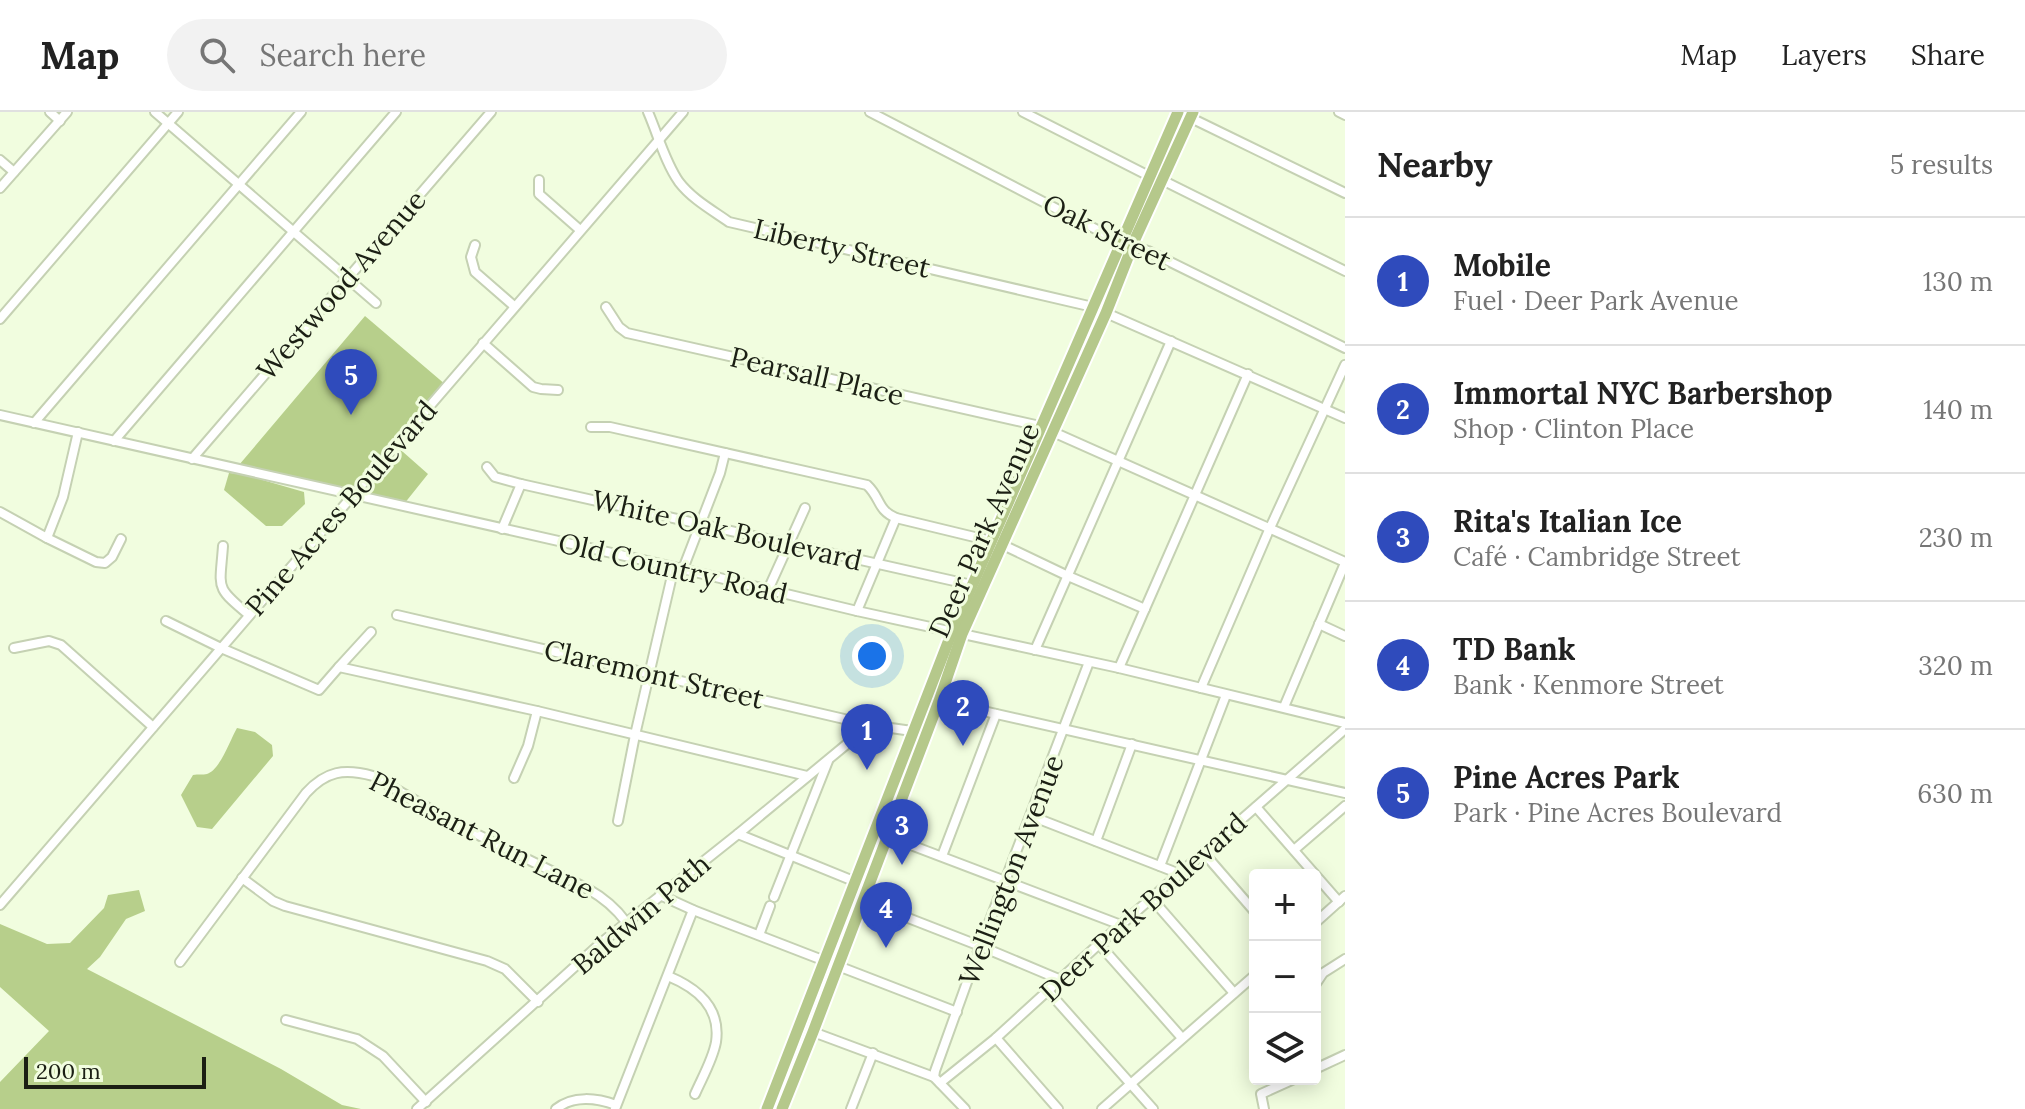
<!DOCTYPE html>
<meta charset="utf-8">
<style>
body{margin:0;font-family:Lora,serif;background:#f2f2f2;color:#222}
.controls{position:absolute;right:24px;bottom:24px;display:grid;overflow:hidden;border-radius:8px;box-shadow:0 4px 20px #0003}
.controls button{width:72px;height:72px;display:grid;place-items:center;padding:0;border:0;border-bottom:2px solid #e0e0e0;background:#fff;color:#222;font:40px sans-serif}
.scale{position:absolute;left:24px;bottom:20px;width:182px;box-sizing:border-box;padding-left:8px;border:4px solid #1b1f14;border-top:0;font-size:22px;line-height:28px;white-space:nowrap;color:#1b1f14;-webkit-text-stroke:6px #f1fddf;paint-order:stroke}
.you{position:absolute;left:872px;top:544px;width:28px;height:28px;margin:-20px;border:6px solid #fff;border-radius:50%;background:#1a73e8;box-shadow:0 0 0 12px #1a73e833}
.badge{display:grid;place-items:center;width:52px;height:52px;border-radius:50%;background:#2f4bbc;color:#fff;font-size:26px;font-weight:700}
.pin{position:absolute;translate:-50% -66px;filter:drop-shadow(0 2px 4px #0008)}
.pin::after{content:'';position:absolute;top:42px;width:28px;height:24px;background:inherit;clip-path:polygon(0 0,100% 0,50% 100%)}
.list{margin:0;padding:0;list-style:none}
h2{display:flex;justify-content:space-between;align-items:center;height:104px;margin:0;padding:0 32px;font-size:34px}
h2 small{font-size:26px;font-weight:400;color:#767676}
.list li{display:grid;grid-template-columns:52px 1fr auto;gap:24px;align-items:center;box-sizing:border-box;height:128px;padding:0 32px;border-top:2px solid #e0e0e0}
.list b{display:block;font-size:30px;white-space:nowrap}
.list p{margin:0;font-size:26px;white-space:nowrap;color:#767676}
.list em{font-size:26px;font-style:normal;color:#767676}
.icon{flex:none;width:44px;height:44px;fill:none;stroke:currentColor;stroke-width:2;stroke-linecap:round;stroke-linejoin:round}
.map{position:relative;flex:none;width:1345px;height:997px;overflow:hidden}
header{display:flex;align-items:center;gap:48px;box-sizing:border-box;height:112px;padding:0 40px;background:#fff;border-bottom:2px solid #e0e0e0}
header strong{font-size:38px}
nav{display:flex;gap:44px;margin-inline-start:auto;font-size:28px}
.search{width:560px;height:72px;background:#f2f2f2;display:flex;align-items:center;gap:20px;box-sizing:border-box;padding:0 28px;border-radius:44px;color:#767676;font-size:30px}
main{display:flex}
aside{flex:1;background:#fff}
.map>svg:first-child{display:block}
</style>
<header>
<strong>Map</strong>
<div class="search"><svg class="icon" aria-label="search" viewBox="0 0 24 24"><circle cx="10" cy="10" r="6"/><path d="M15 15l6 6"/></svg>Search here</div>
<nav><a>Map</a><a>Layers</a><a>Share</a></nav>
</header>
<main>
<div class="map">
<svg width="1345" height="997" viewBox="0 0 1345 997">
<rect width="100%" height="100%" fill="#f1fddf"/>
<g fill="#b7cf8b">
<path d="M365,204l81,69 -52,59 34,30 -24,30 -165,-39z"/>
<path d="M229,361l13,1 62,18 1,12 -23,22h-16l-42,-36z"/>
<path d="M237,616l18,4 17,13 1,11 -61,73 -15,-2 -16,-32 12,-20c5,-1 10,0 14,-1 13,-4 23,-34 30,-46z"/>
<path d="M139,778l6,21 -19,8 -26,38 -13,12 194,100 61,36 19,4h-361v-27l49,-51 -49,-44v-63l47,20 23,-1 34,-35 4,-13z"/>
</g>
<g fill="none" stroke-linecap="round" stroke-linejoin="round">
<defs>
<g id="minor">
<path d="M50,0l10,9"/>
<path d="M155,0l221,191"/>
<path d="M648,0c10,23 17,50 31,70 13,17 33,28 50,40l364,85"/>
<path d="M870,0l241,125 37,14 197,97"/>
<path d="M1023,0l128,65"/>
<path d="M1339,0l6,3"/>
<path d="M1191,6l154,75"/>
<path d="M0,48l14,12"/>
<path d="M539,68v14l41,36"/>
<path d="M1162,68l183,91"/>
<path d="M0,76l67,-76"/>
<path d="M475,133l-4,12 4,15 39,34"/>
<path d="M606,195l13,20 8,6 413,93"/>
<path d="M1106,201l239,105"/>
<path d="M0,207l178,-207"/>
<path d="M483,231l50,44 8,2 17,1"/>
<path d="M0,303l674,152 183,44 262,57 226,55"/>
<path d="M34,311l267,-311"/>
<path d="M591,315h19l257,58c14,13 10,25 29,33l95,23"/>
<path d="M1053,320l292,130"/>
<path d="M114,329l282,-329"/>
<path d="M192,347l299,-347"/>
<path d="M487,355l8,10 26,7 451,101"/>
<path d="M0,400l47,26 49,24 9,1 7,-6 9,-18"/>
<path d="M502,417l19,-45"/>
<path d="M47,426l16,-41 15,-65"/>
<path d="M1003,433l65,31 77,33"/>
<path d="M223,434c-3,43 -9,40 26,69"/>
<path d="M683,457l37,-96 5,-20"/>
<path d="M768,478l37,-82"/>
<path d="M857,499l39,-93"/>
<path d="M397,503l473,110 42,6"/>
<path d="M166,509l55,27 98,42 20,-23"/>
<path d="M1319,512l26,12"/>
<path d="M371,520l-32,35 198,44 270,65"/>
<path d="M14,536l35,-7 12,4 92,82"/>
<path d="M1035,538l136,-309"/>
<path d="M1119,556l129,-294"/>
<path d="M1201,576l68,-158 76,-165"/>
<path d="M939,589l406,92"/>
<path d="M1284,595l61,-144"/>
<path d="M514,666l14,-32 9,-35"/>
<path d="M1256,695l83,95"/>
<path d="M1031,704l149,58"/>
<path d="M618,709l17,-86 39,-168"/>
<path d="M738,722l118,48"/>
<path d="M887,724l234,89"/>
<path d="M1096,729l36,-97"/>
<path d="M1294,738l51,-44"/>
<path d="M1203,740l52,60"/>
<path d="M942,744l54,-142"/>
<path d="M1160,754l66,-171"/>
<path d="M242,766l31,23 12,5 202,55 18,8 33,33"/>
<path d="M660,783l33,15 264,102"/>
<path d="M774,785l54,-136"/>
<path d="M1152,787l82,94"/>
<path d="M862,788l118,46 81,34"/>
<path d="M0,793l683,-793"/>
<path d="M1315,811l30,-27"/>
<path d="M759,823l11,-29"/>
<path d="M1099,832l83,94"/>
<path d="M180,850l126,-169c20,-22 38,-25 67,-17l81,47 134,66c16,9 27,18 38,33"/>
<path d="M668,864c29,12 53,31 48,66 -3,17 -14,36 -21,52"/>
<path d="M1315,873l8,-12 22,-14"/>
<path d="M1048,879l105,118"/>
<path d="M286,908l71,19 26,17 43,46"/>
<path d="M813,920l121,45 31,32"/>
<path d="M996,926l62,71"/>
<path d="M1315,957l30,-14"/>
<path d="M934,965l1,-6 45,-125 109,-284"/>
<path d="M940,971l56,-45 103,-94 246,-215"/>
<path d="M417,997l184,-166 137,-109 132,-109"/>
<path d="M556,997c17,-14 41,-11 60,-4"/>
<path d="M615,997l78,-199"/>
<path d="M851,997l22,-56"/>
<path d="M1102,997l153,-134"/>
<path d="M1264,997l-3,-15 33,-15"/>
</g>
<g id="major">
<path d="M767,997l185,-477 226,-520"/>
<path d="M782,997l31,-77 126,-331 23,-67 144,-321 30,-76 57,-125"/>
</g>
</defs>
<use href="#minor" stroke="#c5d1b3" stroke-width="12"/>
<use href="#major" stroke="#fff" stroke-width="15"/>
<use href="#minor" stroke="#fff" stroke-width="8"/>
<use href="#major" stroke="#b5c88b" stroke-width="11"/>
</g>
<g text-anchor="middle" dominant-baseline="central" stroke-width="6" stroke-linejoin="round" paint-order="stroke">
<g font-size="28" fill="#1b1f14" stroke="#f1fddf">
<text transform="translate(1107 120) rotate(26)">Oak Street</text>
<text transform="translate(842 136) rotate(13)">Liberty Street</text>
<text transform="translate(341 173) rotate(-49)">Westwood Avenue</text>
<text transform="translate(817 264) rotate(13)">Pearsall Place</text>
<text transform="translate(341 396) rotate(-49)">Pine Acres Boulevard</text>
<text transform="translate(727 418) rotate(13)">White Oak Boulevard</text>
<text transform="translate(984 418) rotate(-66)">Deer Park Avenue</text>
<text transform="translate(673 456) rotate(13)">Old Country Road</text>
<text transform="translate(654 562) rotate(13)">Claremont Street</text>
<text transform="translate(482 723) rotate(27)">Pheasant Run Lane</text>
<text transform="translate(1011 758) rotate(-69)">Wellington Avenue</text>
<text transform="translate(1143 795) rotate(-42)">Deer Park Boulevard</text>
<text transform="translate(641 802) rotate(-40)">Baldwin Path</text>
</g>
</g>
</svg>
<div class="controls">
<button>+</button>
<button>−</button>
<button><svg class="icon" aria-label="layers" viewBox="0 0 24 24"><path d="M12 4l9 5-9 5-9-5zM3 14l9 5 9-5"/></svg></button>
</div>
<div class="scale">200 m</div>
<div class="you"></div>
<div class="pin badge" style="left:867px;top:658px">1</div>
<div class="pin badge" style="left:963px;top:634px">2</div>
<div class="pin badge" style="left:902px;top:753px">3</div>
<div class="pin badge" style="left:886px;top:836px">4</div>
<div class="pin badge" style="left:351px;top:303px">5</div>
</div>
<aside>
<h2>Nearby<small>5 results</small></h2>
<ul class="list">
<li><span class="badge">1</span><div><b>Mobile</b><p>Fuel · Deer Park Avenue</p></div><em>130 m</em></li>
<li><span class="badge">2</span><div><b>Immortal NYC Barbershop</b><p>Shop · Clinton Place</p></div><em>140 m</em></li>
<li><span class="badge">3</span><div><b>Rita's Italian Ice</b><p>Café · Cambridge Street</p></div><em>230 m</em></li>
<li><span class="badge">4</span><div><b>TD Bank</b><p>Bank · Kenmore Street</p></div><em>320 m</em></li>
<li><span class="badge">5</span><div><b>Pine Acres Park</b><p>Park · Pine Acres Boulevard</p></div><em>630 m</em></li>
</ul>
</aside>
</main>
